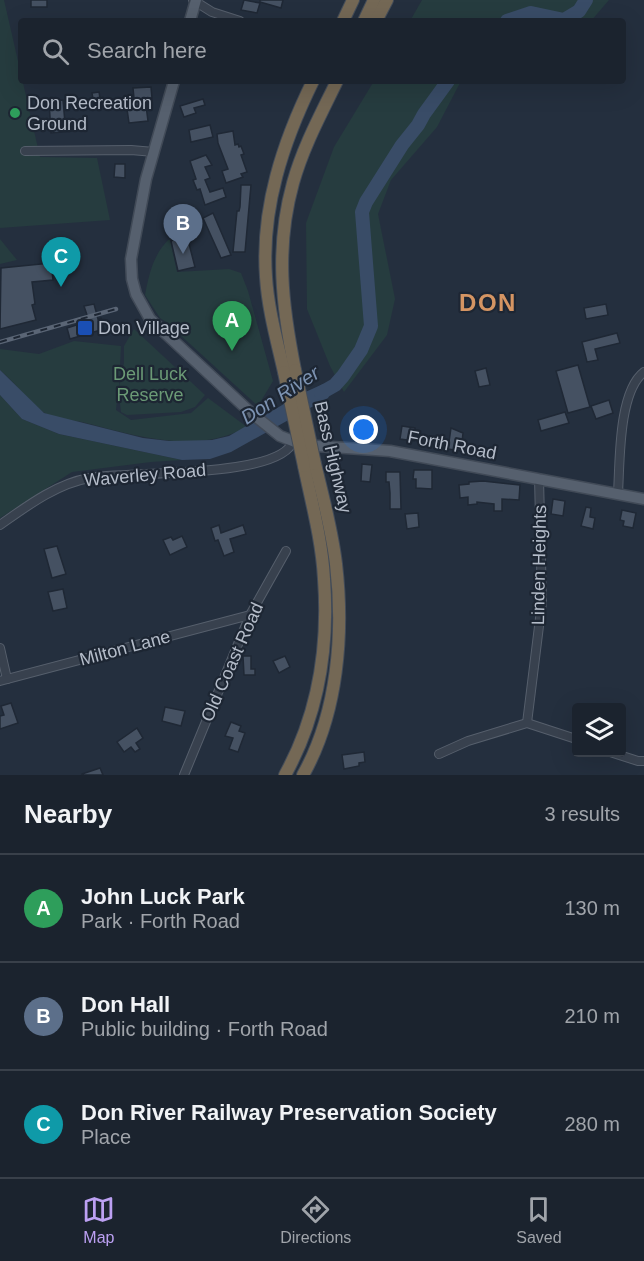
<!DOCTYPE html>
<meta charset="utf-8">
<style>
body{margin:0;font-family:Arial,sans-serif;background:#282f3a;color:#f1f3f6}
.controls{position:absolute;right:18px;bottom:18px;display:grid;overflow:hidden;border-radius:6px;box-shadow:0 6px 24px #0002}
.controls button{width:54px;height:54px;display:grid;place-items:center;padding:0;border:0;border-bottom:2px solid #39404a;background:#1b232e;color:#f1f3f6;font:30px sans-serif}
.you{position:absolute;left:364px;top:430px;width:21px;height:21px;margin:-15px;border:4px solid #fff;border-radius:50%;background:#1a73e8;box-shadow:0 0 0 9px #1a73e833}
.badge{display:grid;place-items:center;width:39px;height:39px;border-radius:50%;background:#bca0f2;color:#fff;font-size:20px;font-weight:700}
.pin{position:absolute;translate:-50% -50px;filter:drop-shadow(0 2px 3px #0008)}
.pin::after{content:'';position:absolute;top:32px;width:21px;height:18px;background:inherit;clip-path:polygon(0 0,100% 0,50% 100%)}
.list{margin:0;padding:0;list-style:none}
h2{display:flex;justify-content:space-between;align-items:center;height:78px;margin:0;padding:0 24px;font-size:26px}
h2 small{font-size:20px;font-weight:400;color:#a0a4aa}
.list li{display:grid;grid-template-columns:39px 1fr auto;gap:18px;align-items:center;box-sizing:border-box;height:108px;padding:0 24px;border-top:2px solid #39404a}
.list b{display:block;font-size:22px;white-space:nowrap}
.list p{margin:0;font-size:20px;white-space:nowrap;color:#a0a4aa}
.list em{font-size:20px;font-style:normal;color:#a0a4aa}
.icon{flex:none;width:33px;height:33px;fill:none;stroke:currentColor;stroke-width:2;stroke-linecap:round;stroke-linejoin:round}
.map{position:relative;flex:none;width:644px;height:775px;overflow:hidden}
.search{position:absolute;background:#1b232e;box-shadow:0 6px 24px #0002;left:18px;right:18px;top:18px;height:66px;display:flex;align-items:center;gap:15px;box-sizing:border-box;padding:0 21px;border-radius:6px;color:#a0a4aa;font-size:22px}
.sheet{height:402px;background:#1b232e}
nav{display:flex;justify-content:space-around;align-items:center;box-sizing:border-box;height:84px;border-top:2px solid #39404a;background:#1b232e;font-size:16px;color:#a0a4aa}
nav a{display:grid;justify-items:center;gap:3px}
nav .on{color:#bca0f2}
.map>svg:first-child{display:block}
</style>
<div class="map">
<svg width="644" height="775" viewBox="0 0 644 775">
<rect width="100%" height="100%" fill="#242f3e"/>
<g fill="#263c3f">
<path d="M0,0h4l36,157 57,1 13,62 -110,8z"/>
<path d="M422,0h187l-18,21h-181z"/>
<path d="M374,81h87l-24,46 -46,53 -13,34 17,85 -8,36 -43,57 -14,-26 -23,-57 -1,-86 28,-76z"/>
<path d="M0,239l17,21 -17,4z"/>
<path d="M168,240h2l7,32 52,-3 12,4 7,18 25,90 -15,25 -92,-84 -6,-4 -15,-23c4,-21 8,-39 23,-55z"/>
<path d="M134,329l71,66 -10,12 -14,5 -54,3 -6,-3 -3,-24 -2,22 15,10 60,-7 17,-15 39,29c-53,28 -110,9 -165,-5 -11,-2 -30,-4 -39,-10 -15,-12 -28,-29 -43,-42v-21l39,5 35,-13 47,5 -2,42 5,-25v-17z"/>
<path d="M0,395l22,24 37,15 123,26 -31,2 -79,10 -72,46z"/>
</g>
<path fill="#394c67" d="M0,370l44,43 99,25 26,3 43,-1 17,-4 72,-42 22,-10 12,1 -7,13 -97,54 -21,7 -28,1 -123,-26 -37,-15 -22,-24z"/>
<g fill="none" stroke-linecap="round" stroke-linejoin="round">
<g stroke="#394c67" stroke-width="14">
<path d="M507,21l24,-8 33,7 15,-9 7,-11"/>
<path d="M321,393l14,-8 8,-9 18,-26 10,-24 -9,-114 4,-10 36,-57 16,-20 6,-11 24,-33"/>
</g>
</g>
<g fill="#455162" stroke="#1f2835" stroke-width="1.5">
<rect x="31" y="0" width="16" height="7"/>
<path d="M244,0l16,3 -3,10 -16,-3z"/>
<path d="M260,0h23l-2,8 -21,-6z"/>
<path d="M151,87l1,11h-7l3,23 -19,2 -2,-14 8,-1 -2,-20z"/>
<path d="M99,92l2,12 -7,1 -2,-12z"/>
<path d="M203,99l2,6 -11,3 2,5 -12,4 -4,-11z"/>
<path d="M63,100l2,23h7v8l-21,2 -2,-32z"/>
<path d="M210,125l3,12 -22,5 -2,-12z"/>
<path d="M233,131l2,14 3,-1 1,3 2,-1 3,8 -3,1 6,17 -6,2 2,3 -17,6 -4,-12 6,-2 -10,-26 -1,-9z"/>
<path d="M206,155l6,10 -7,2 5,11 -5,2 5,12 13,-4 3,9 -21,8 -5,-16 -3,1 -4,-10 3,-1 -6,-18z"/>
<path d="M115,164h10v14l-11,-1z"/>
<path d="M241,185h10l-6,67h-12l4,-41h2l1,-4z"/>
<path d="M213,213l18,42 -10,3 -18,-40z"/>
<path d="M185,234v2h2l8,31 -17,4 -7,-30 2,-1 -1,-3z"/>
<path d="M51,263l2,17 -21,2 3,22 -3,1 4,15 -36,9 1,-61z"/>
<path d="M94,304l4,15 3,-1 3,11 -34,10 -3,-11 22,-7 -5,-15z"/>
<path d="M606,304l2,11 -22,4 -2,-11z"/>
<path d="M617,333l3,10 -25,6 3,11 -11,2 -5,-20z"/>
<path d="M578,365l12,42 -22,6 -12,-42z"/>
<path d="M486,368l4,17 -11,2 -4,-16z"/>
<path d="M609,400l4,13 -17,6 -5,-13z"/>
<path d="M565,412l4,11 -28,8 -3,-11z"/>
<path d="M402,426l13,2 -1,13 -14,-2z"/>
<path d="M451,428l12,5 -2,18 -13,-2z"/>
<path d="M362,464l10,1 -2,17 -9,-1z"/>
<path d="M414,470h18v19l-16,-1v-9h-3z"/>
<path d="M386,472h14l1,37h-11v-16l-1,-11h-3z"/>
<path d="M483,481l37,4 -1,15 -17,-1v12h-8v-7l-17,-2v2l-9,1v-8l-8,1 -1,-13 10,-1v-2z"/>
<path d="M553,499l12,2 -2,15 -12,-2z"/>
<path d="M586,507l5,1 -1,9 5,1 -2,11 -12,-3z"/>
<path d="M622,510l14,3 -3,15 -10,-2 1,-5 -4,-1z"/>
<path d="M418,513l1,14 -12,2 -2,-15z"/>
<path d="M219,525l2,8 22,-8 3,9 -16,5 4,13 -10,4 -6,-16 -3,1 -4,-13z"/>
<path d="M182,536l5,11 -17,8 -7,-15 8,-3 2,3z"/>
<path d="M57,546l9,28 -14,4 -8,-29z"/>
<path d="M63,589l4,19 -14,3 -5,-19z"/>
<path d="M243,656h8v13h4v6h-11z"/>
<path d="M285,656l5,11 -11,6 -6,-12z"/>
<path d="M11,703l7,20 -18,6v-13l4,-1 -3,-9z"/>
<path d="M165,707l20,4 -4,15 -19,-5z"/>
<path d="M231,722l10,4 -2,5 6,2 -7,19 -9,-3 4,-11 -8,-2z"/>
<path d="M137,728l6,10 -7,5 4,6 -5,3 -4,-5 -7,5 -7,-10z"/>
<path d="M364,752l1,10 -6,1v3l-15,3 -2,-14z"/>
<path d="M100,768l3,7h-21v-1z"/>
</g>
<g fill="none" stroke-linecap="round" stroke-linejoin="round">
<defs>
<g id="minor">
<path d="M193,0l19,12 28,9"/>
<path d="M25,151l106,-1 23,2"/>
<path d="M618,493c2,-30 0,-101 26,-121"/>
<path d="M0,525c27,-19 56,-41 89,-47 36,-7 192,1 204,-37"/>
<path d="M0,648l7,31"/>
<path d="M0,681l250,-66"/>
<path d="M527,723l15,-121 -3,-124"/>
<path d="M610,752l28,9h6"/>
<path d="M439,754l29,-13 59,-18 49,16"/>
<path d="M184,775l66,-160 36,-64"/>
</g>
<g id="major">
<path d="M190,21l6,-21"/>
<path d="M174,81l-28,98 -15,80 1,20 4,15 14,25 100,93 30,24 23,9 87,6 254,48"/>
</g>
<g id="highway">
<path d="M343,21l10,-21"/>
<path d="M364,21l10,-21"/>
<path d="M376,21l11,-21"/>
<path d="M295,370c-13,-65 -20,-122 -2,-187 10,-36 28,-69 44,-102"/>
<path d="M284,372c-7,-31 -16,-63 -18,-95 -5,-69 17,-135 47,-196"/>
<path d="M285,775c33,-60 44,-127 39,-196 -2,-38 -12,-75 -20,-113"/>
<path d="M303,775c35,-62 41,-142 33,-211 -4,-34 -13,-67 -21,-100"/>
</g>
</defs>
<use href="#minor" stroke="#565f6c" stroke-width="10"/>
<use href="#major" stroke="#414a57" stroke-width="13"/>
<use href="#highway" stroke="#434c59" stroke-width="14"/>
<use href="#minor" stroke="#38414e" stroke-width="8"/>
<use href="#major" stroke="#56606e" stroke-width="10"/>
<use href="#highway" stroke="#746855" stroke-width="12"/>
<defs>
<path id="rail" d="M0,342l116,-33"/>
</defs>
<use href="#rail" stroke="#5a6575" stroke-width="4.5"/>
<use href="#rail" stroke="#1d2633" stroke-width="2" stroke-dasharray="7" stroke-linecap="butt"/>
<defs>
<g id="highway-bridge">
<path d="M295,370l20,94"/>
<path d="M284,372l20,94"/>
</g>
</defs>
<use href="#highway-bridge" stroke="#434c59" stroke-width="14" stroke-linecap="butt"/>
<use href="#highway-bridge" stroke="#746855" stroke-width="12"/>
</g>
<circle fill="#2e9e5b" stroke="#1d2633" stroke-width="2" cx="15" cy="113" r="6"/>
<rect fill="#1a4fb4" stroke="#1d2633" stroke-width="2" x="77" y="320" width="16" height="16" rx="3"/>
<g text-anchor="middle" dominant-baseline="central" stroke-width="4.5" stroke-linejoin="round" paint-order="stroke">
<g font-size="18" fill="#b4bcc9" stroke="#1d2633" text-anchor="start">
<text x="27" y="103">Don Recreation<tspan x="27" dy="21">Ground</tspan></text>
<text x="98" y="328">Don Village</text>
</g>
<g font-size="18" fill="#6b9a76" stroke="#1d2633">
<text x="150" y="374">Dell Luck<tspan x="150" dy="21">Reserve</tspan></text>
</g>
<g font-size="18" fill="#b4bcc9" stroke="#1d2633">
<text transform="translate(452 445) rotate(11)">Forth Road</text>
<text transform="translate(333 457) rotate(77)">Bass Highway</text>
<text transform="translate(145 475) rotate(-5)">Waverley Road</text>
<text transform="translate(539 565) rotate(-89)">Linden Heights</text>
<text transform="translate(125 648) rotate(-15)">Milton Lane</text>
<text transform="translate(232 662) rotate(-66)">Old Coast Road</text>
</g>
<g font-size="20" font-style="italic" fill="#7c92b1" stroke="#1d2633">
<text transform="translate(280 395) rotate(-33)">Don River</text>
</g>
<g font-size="24" font-weight="bold" letter-spacing="1.5" fill="#d59563" stroke="#1d2633">
<text x="488" y="302">DON</text>
</g>
</g>
</svg>
<div class="controls">
<button><svg class="icon" aria-label="layers" viewBox="0 0 24 24"><path d="M12 4l9 5-9 5-9-5zM3 14l9 5 9-5"/></svg></button>
</div>
<div class="you"></div>
<div class="pin badge" style="left:232px;top:351px;background:#2e9e5b">A</div>
<div class="pin badge" style="left:183px;top:254px;background:#5c6f8a">B</div>
<div class="pin badge" style="left:61px;top:287px;background:#0f9aa8">C</div>
<div class="search"><svg class="icon" aria-label="search" viewBox="0 0 24 24"><circle cx="10" cy="10" r="6"/><path d="M15 15l6 6"/></svg>Search here</div>
</div>
<section class="sheet">
<h2>Nearby<small>3 results</small></h2>
<ul class="list">
<li><span class="badge" style="background:#2e9e5b">A</span><div><b>John Luck Park</b><p>Park · Forth Road</p></div><em>130 m</em></li>
<li><span class="badge" style="background:#5c6f8a">B</span><div><b>Don Hall</b><p>Public building · Forth Road</p></div><em>210 m</em></li>
<li><span class="badge" style="background:#0f9aa8">C</span><div><b>Don River Railway Preservation Society</b><p>Place</p></div><em>280 m</em></li>
</ul>
</section>
<nav>
<a class="on"><svg class="icon" aria-label="map" viewBox="0 0 24 24"><path d="M3 6l6-2 6 2 6-2v14l-6 2-6-2-6 2zM9 4v14M15 6v14"/></svg>Map</a>
<a><svg class="icon" aria-label="directions" viewBox="0 0 24 24"><path d="M12 3l9 9-9 9-9-9zM9 14v-3h6M13 9l2 2-2 2"/></svg>Directions</a>
<a><svg class="icon" aria-label="saved" viewBox="0 0 24 24"><path d="M7 4h10v16l-5-4-5 4z"/></svg>Saved</a>
</nav>
